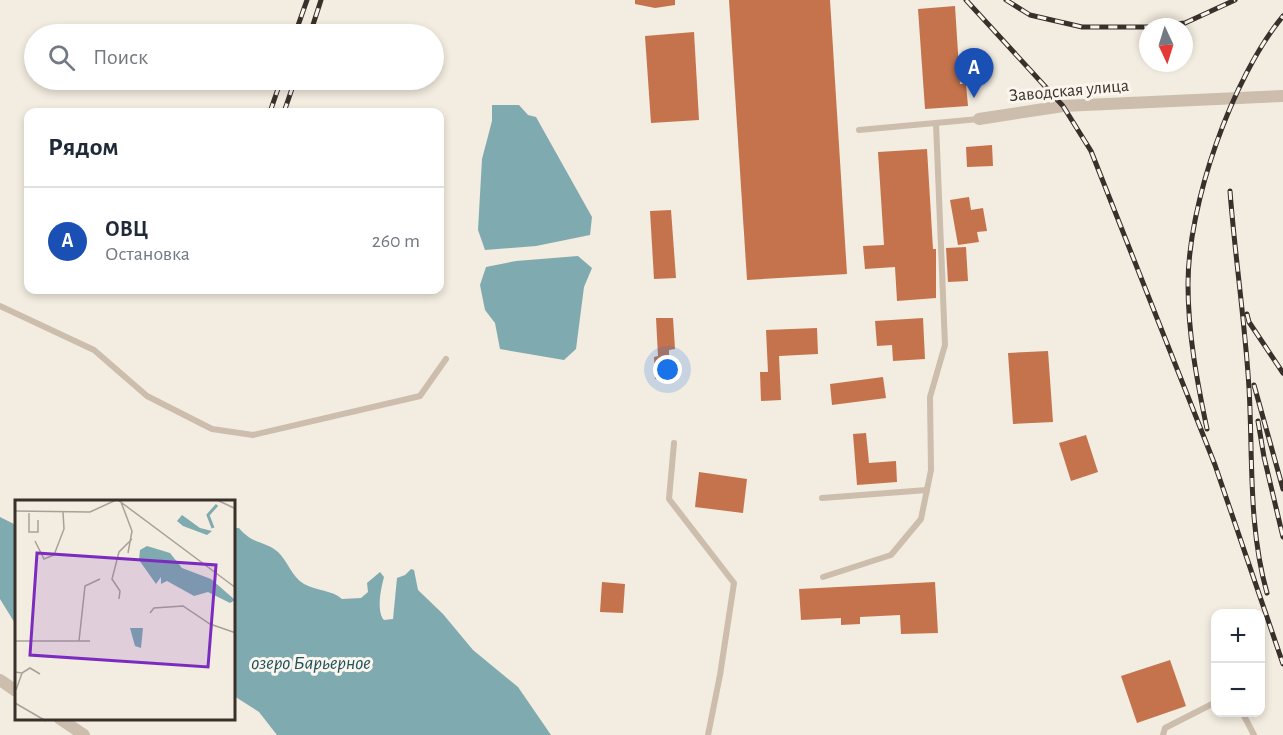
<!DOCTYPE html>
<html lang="ru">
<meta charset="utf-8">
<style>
body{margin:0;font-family:"Alegreya Sans",sans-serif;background:#f6f6f7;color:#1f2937}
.controls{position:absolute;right:18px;bottom:18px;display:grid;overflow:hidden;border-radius:12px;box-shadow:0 3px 9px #0003}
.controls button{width:54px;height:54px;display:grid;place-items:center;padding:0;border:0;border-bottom:2px solid #e0e1e3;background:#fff;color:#1f2937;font:30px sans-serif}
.compass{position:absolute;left:1139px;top:18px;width:54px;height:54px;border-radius:50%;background:#fff;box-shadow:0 3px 9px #0003;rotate:176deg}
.you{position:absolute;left:668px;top:370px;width:21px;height:21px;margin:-15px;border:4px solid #fff;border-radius:50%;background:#1a73e8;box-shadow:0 0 0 9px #1a73e833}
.badge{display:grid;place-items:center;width:39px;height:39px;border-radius:50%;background:#d93025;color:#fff;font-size:20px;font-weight:700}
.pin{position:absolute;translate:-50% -50px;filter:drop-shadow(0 2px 3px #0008)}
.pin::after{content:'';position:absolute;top:32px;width:21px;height:18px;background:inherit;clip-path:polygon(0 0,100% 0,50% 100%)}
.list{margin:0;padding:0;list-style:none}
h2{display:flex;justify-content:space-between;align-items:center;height:78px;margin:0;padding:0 24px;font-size:26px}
h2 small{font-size:20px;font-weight:400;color:#747a83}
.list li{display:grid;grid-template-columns:39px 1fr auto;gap:18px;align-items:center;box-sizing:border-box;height:108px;padding:0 24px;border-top:2px solid #e0e1e3}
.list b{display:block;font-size:22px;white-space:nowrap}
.list p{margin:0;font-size:20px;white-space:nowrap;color:#747a83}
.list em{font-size:20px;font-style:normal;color:#747a83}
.icon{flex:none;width:33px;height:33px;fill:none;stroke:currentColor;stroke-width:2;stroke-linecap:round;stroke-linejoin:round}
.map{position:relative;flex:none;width:1283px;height:735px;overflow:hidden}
.search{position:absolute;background:#fff;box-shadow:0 3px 9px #0003;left:24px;top:24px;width:420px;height:66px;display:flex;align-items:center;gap:15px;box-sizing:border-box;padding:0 21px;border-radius:33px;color:#747a83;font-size:22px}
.panel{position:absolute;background:#fff;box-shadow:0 3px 9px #0003;left:24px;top:108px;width:420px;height:186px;border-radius:12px}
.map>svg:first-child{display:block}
</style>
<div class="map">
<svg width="1283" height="735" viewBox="0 0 1283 735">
<rect width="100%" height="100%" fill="#f3ece0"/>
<g fill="#7faab0">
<path d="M492,105h27l9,10 8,2 56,100 -2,18 -54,11 -51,4 -7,-20 4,-71 10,-38z"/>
<path d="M578,256l14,12 -8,19 -8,62 -12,11 -64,-11 -5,-26 -10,-13 -5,-25 6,-18 30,-6z"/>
<path d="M0,517l16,8v100l-16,-26z"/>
<path d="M234,528h5c14,17 27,13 39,24 9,8 14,25 26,32 13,7 28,6 38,15l19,-1 7,-6 -1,-9 13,-11 4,5c-3,11 -8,34 0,43l9,-1 4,-41 8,-3 6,-6 3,1 4,20 25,24 30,36 45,37 33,48h-274l-18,-23 -25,-16z"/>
</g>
<g fill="#c5734c">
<path d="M635,0h40v5l-20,3 -20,-4z"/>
<path d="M729,0h101l17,274 -100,6z"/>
<path d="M955,6l5,78h6l2,22 -43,3 -7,-100z"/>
<path d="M694,32l5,88 -48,3 -6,-87z"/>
<path d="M992,145l1,21 -26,1 -1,-20z"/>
<path d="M927,149l6,100h3v49l-39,3 -2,-34 -30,2 -2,-23 21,-1 -6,-93z"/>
<path d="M969,197l2,13 12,-2 4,23 -10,1 2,10 -21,3 -8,-45z"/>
<path d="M671,210l5,68 -22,1 -4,-68z"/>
<path d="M966,247l2,34 -20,1 -2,-34z"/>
<path d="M656,318h17l2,31 -6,1v28l-14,1 -1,-22 4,-1z"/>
<path d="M923,318l2,41 -32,2 -1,-16 -15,1 -2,-25z"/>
<path d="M817,328l1,26 -39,2 2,44 -20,1 -1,-29h8l-2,-42z"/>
<path d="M1048,351l5,71 -40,2 -5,-71z"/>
<path d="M883,377l3,21 -54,7 -2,-21z"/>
<path d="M866,433l3,30 27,-2 1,21 -40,3 -4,-51z"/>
<path d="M1086,435l12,37 -27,9 -12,-38z"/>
<path d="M699,472l48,7 -4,34 -48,-6z"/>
<path d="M602,582l23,2 -2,29 -23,-1z"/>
<path d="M935,582l3,51 -37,1 -1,-19 -40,2v7l-19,1v-7l-40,2 -2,-31z"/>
<path d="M1170,660l16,46 -49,17 -16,-47z"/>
</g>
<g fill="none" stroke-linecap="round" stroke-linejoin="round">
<g stroke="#ccbdac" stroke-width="6">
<path d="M859,130l120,-11"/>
<path d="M0,306l94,44 53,46 65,33 41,6 167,-39 26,-37"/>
<path d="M674,443l-5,56 65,84 -14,92 -12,60"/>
<path d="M822,498l105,-8"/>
<path d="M823,577l68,-22 30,-36 10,-49 -1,-73 15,-52 -9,-222"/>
<path d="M1242,712l12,23"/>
<path d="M1163,735l2,-7 51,-26"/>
</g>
<g stroke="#ccbdac" stroke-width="12">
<path d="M979,119l84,-13 220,-10"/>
<path d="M0,680l16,11"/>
<path d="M59,718l25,17"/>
</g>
<defs>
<g id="rail">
<path d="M966,0l97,106 28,45 124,314 68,199"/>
<path d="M1006,0l24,15 52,12h66"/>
<path d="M1149,27l36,-4 50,-23"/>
<path d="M295,34l12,-34"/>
<path d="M310,34l11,-34"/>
<path d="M270,112l11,-32"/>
<path d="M284,112l11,-32"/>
<path d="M1230,191c5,66 15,131 19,197 4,68 -1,138 18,205"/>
<path d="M1247,314l2,8 34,51"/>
<path d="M1254,385l29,104"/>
<path d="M1258,421l6,36 19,80"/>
<path d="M1207,429c-10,-48 -19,-95 -19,-145 0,-80 44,-206 95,-268"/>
</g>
</defs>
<use href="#rail" stroke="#3a302b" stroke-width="5"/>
<use href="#rail" stroke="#faf5ed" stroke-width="3" stroke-dasharray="9" stroke-linecap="butt"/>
</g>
<g text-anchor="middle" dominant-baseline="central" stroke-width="6" stroke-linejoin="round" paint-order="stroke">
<g font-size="18" fill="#3a302b" stroke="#faf5ed">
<text transform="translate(1069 91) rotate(-5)">Заводская улица</text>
</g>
<g font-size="20" font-style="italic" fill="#20535b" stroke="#faf5ed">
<text x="311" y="663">озеро Барьерное</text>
</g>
</g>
<g transform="translate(15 500)">
<rect width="220" height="220" fill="#f3ece0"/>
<path d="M167,15l18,13 12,3 -5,4 -24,-9 -6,-5zM132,46l23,7 12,15 29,11 24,21 -5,3 -22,-11 -14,4 -27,-15 -6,3v-7l-5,7 -17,-24 1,-10zM115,128h13l-2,20 -6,-2z" fill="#7faab0"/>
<path fill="none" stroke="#7faab0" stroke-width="3" d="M198,28l-5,-13 9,-10"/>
<path fill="none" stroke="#a9a198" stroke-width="1.5" d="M103,0l118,88M202,0l19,9M106,2l11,29 -4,22M0,11l75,1 26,-12M14,13v19h9v-12M20,41l9,18 10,-4 10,-26 -1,-17M104,99l1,-8 -8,-12 7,-27 13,-13M135,113l4,-5 29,-2 27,18 26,9M0,141h75M64,141l6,-55 15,-7M0,172l7,1 -6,17M7,173l8,-5 10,6M0,203l31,18M0,211v-70"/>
<path fill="#7b2cbf" fill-opacity="0.15" stroke="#7b2cbf" stroke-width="3" d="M22,53l179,12 -8,102 -178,-12z"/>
<rect width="220" height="220" fill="none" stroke="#3a302b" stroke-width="3"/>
</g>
</svg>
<div class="controls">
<button>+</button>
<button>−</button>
</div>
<svg class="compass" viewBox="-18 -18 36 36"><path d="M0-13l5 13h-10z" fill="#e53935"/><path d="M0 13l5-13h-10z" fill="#747a83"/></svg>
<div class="you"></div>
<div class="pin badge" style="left:974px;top:98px;background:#1a4fb4">A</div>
<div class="search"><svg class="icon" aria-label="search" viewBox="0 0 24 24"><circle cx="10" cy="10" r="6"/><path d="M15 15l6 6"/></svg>Поиск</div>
<section class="panel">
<h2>Рядом<small></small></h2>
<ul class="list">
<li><span class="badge" style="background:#1a4fb4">A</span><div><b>ОВЦ</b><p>Остановка</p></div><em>260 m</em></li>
</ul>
</section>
</div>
